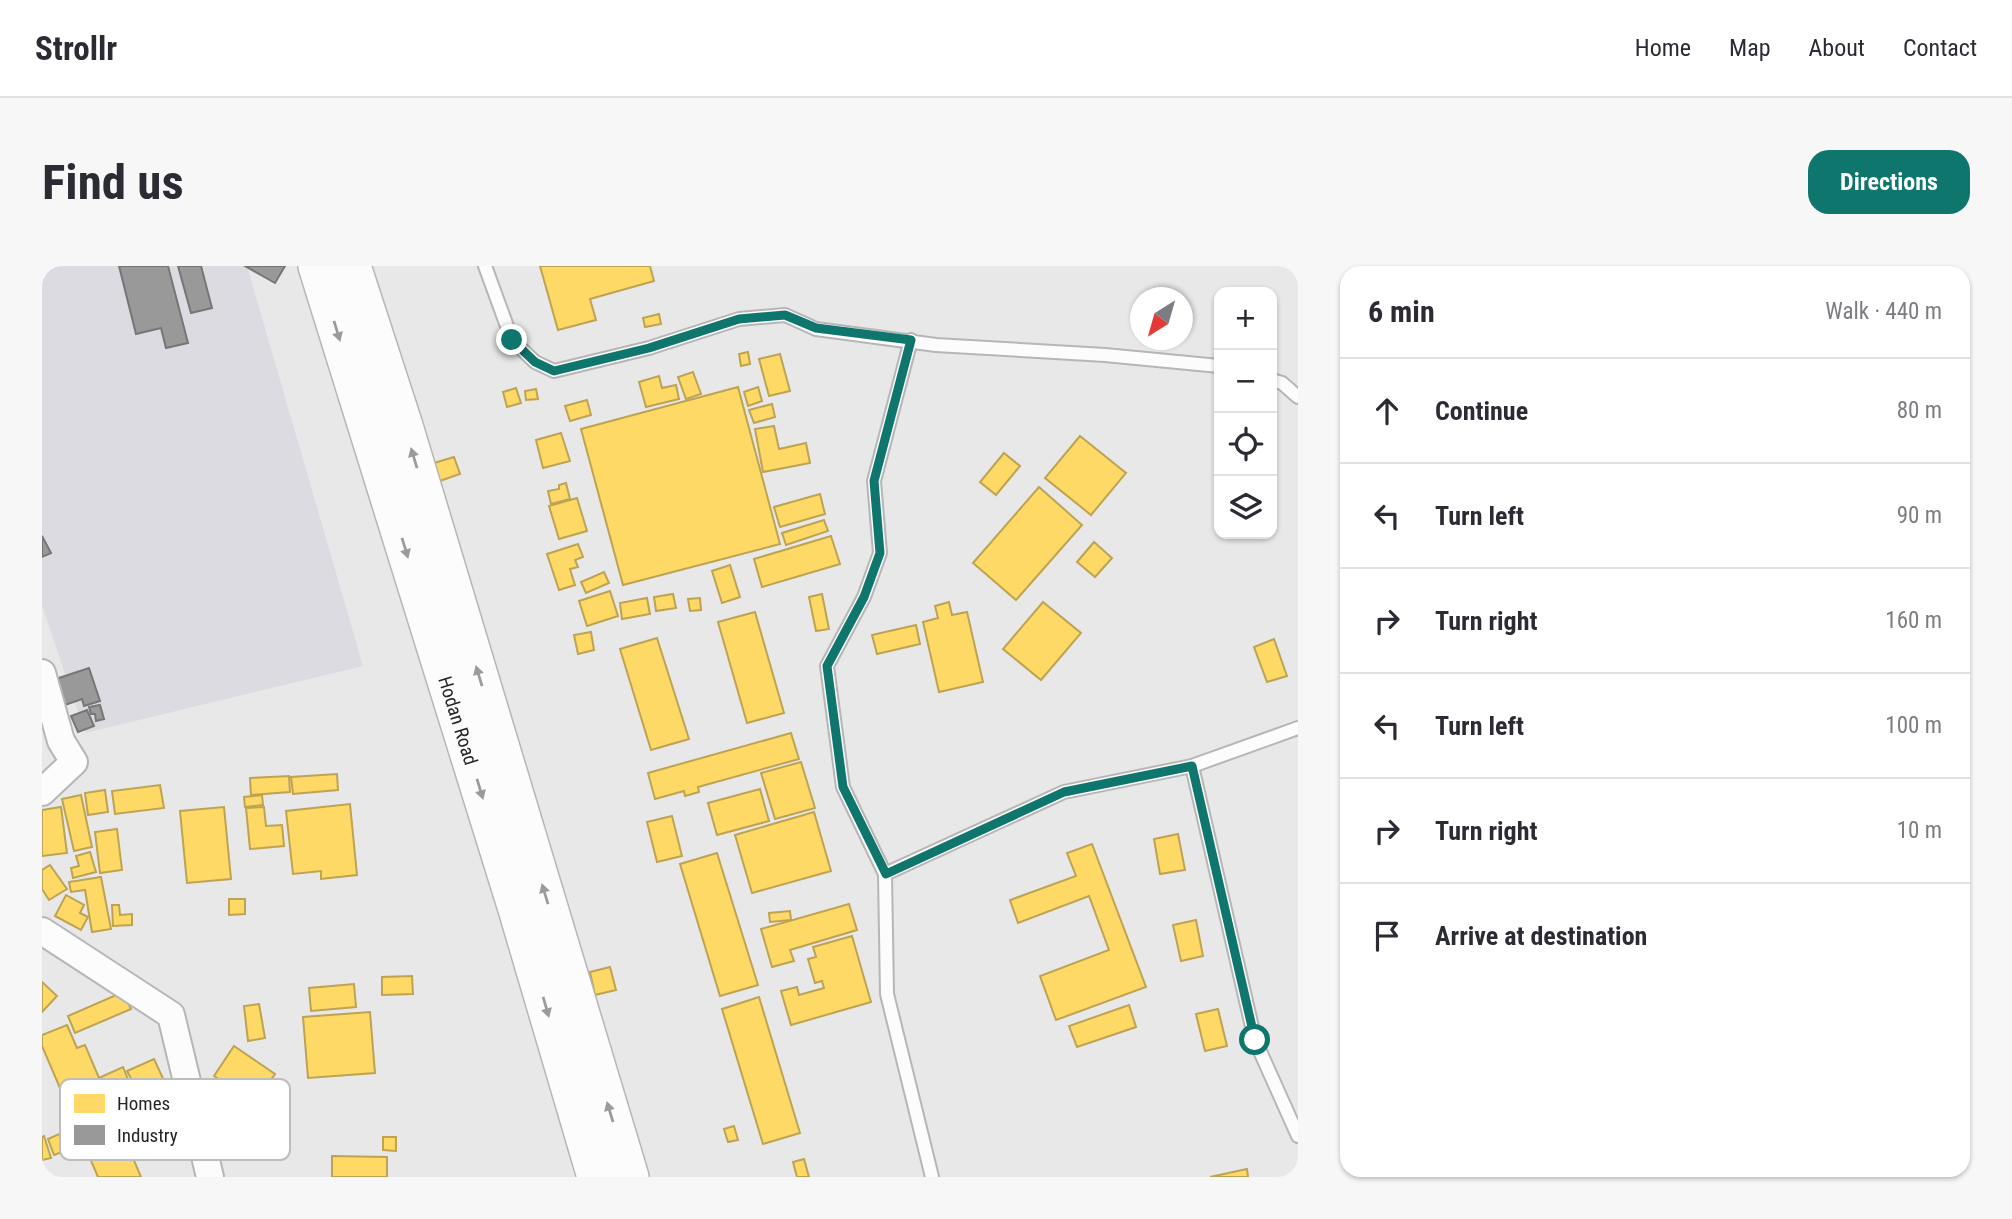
<!DOCTYPE html>
<meta charset="utf-8">
<style>
body{margin:0;font-family:"Roboto Condensed",sans-serif;background:#f7f7f7;color:#2b2b33}
.controls{position:absolute;right:21px;top:21px;display:grid;overflow:hidden;border-radius:14px;box-shadow:0 2px 5px #0004}
.controls button{width:63px;height:63px;display:grid;place-items:center;padding:0;border:0;border-bottom:2px solid #e1e1e2;background:#fff;color:#2b2b33;font:35px sans-serif}
.compass{position:absolute;left:1088px;top:21px;width:63px;height:63px;border-radius:50%;background:#fff;box-shadow:0 2px 5px #0004;rotate:217deg}
.stop{position:absolute;width:21px;height:21px;margin:-16px;border:5px solid #0f766e;border-radius:50%;background:#fff}
.stop.end{background:#0f766e;border-color:#fff;box-shadow:0 2px 7px #0008}
.list{margin:0;padding:0;list-style:none}
h2{display:flex;justify-content:space-between;align-items:center;height:91px;margin:0;padding:0 28px;font-size:30px}
h2 small{font-size:23px;font-weight:400;color:#7c7c81}
.list li{display:grid;grid-template-columns:46px 1fr auto;gap:21px;align-items:center;box-sizing:border-box;height:105px;padding:0 28px;border-top:2px solid #e1e1e2}
.list b{display:block;font-size:26px;white-space:nowrap}
.list em{font-size:23px;font-style:normal;color:#7c7c81}
.icon{flex:none;width:38px;height:38px;fill:none;stroke:currentColor;stroke-width:2;stroke-linecap:round;stroke-linejoin:round}
.map{position:relative;flex:none;width:1256px;height:911px;overflow:hidden;border-radius:21px}
header{display:flex;align-items:center;gap:42px;box-sizing:border-box;height:98px;padding:0 35px;background:#fff;border-bottom:2px solid #e1e1e2}
header strong{font-size:33px}
nav{display:flex;gap:38px;margin-inline-start:auto;font-size:24px}
.intro{display:flex;align-items:center;justify-content:space-between;box-sizing:border-box;height:168px;padding:0 42px}
h1{margin:0;font-size:49px}
.button{padding:18px 32px;border-radius:21px;background:#0f766e;color:#fff;font-size:24px;font-weight:700}
main{display:flex;gap:42px;padding:0 42px}
aside{flex:1;background:#fff;border-radius:21px;box-shadow:0 2px 5px #0004}
.map>svg:first-child{display:block}
</style>
<header>
<strong>Strollr</strong>
<nav><a>Home</a><a>Map</a><a>About</a><a>Contact</a></nav>
</header>
<div class="intro"><h1>Find us</h1><a class="button">Directions</a></div>
<main>
<div class="map">
<svg width="1256" height="911" viewBox="0 0 1256 911">
<rect width="100%" height="100%" fill="#e8e8e8"/>
<path fill="#dbdbe1" d="M0,0h205l116,400 -278,67 -43,-128z"/>
<g fill="#ffd966" stroke="#bda352" stroke-width="2">
<path d="M498,0h110l4,15 -64,18 6,21 -38,10z"/>
<path d="M617,48l2,10 -16,3 -2,-9z"/>
<path d="M706,86l2,12 -9,2 -2,-12z"/>
<path d="M738,88l10,37 -21,5 -10,-37z"/>
<path d="M651,106l8,22 -15,5 -8,-22z"/>
<path d="M617,110l3,12 14,-3 3,14 -33,8 -7,-25z"/>
<path d="M696,121l42,157 -157,41 -42,-156z"/>
<path d="M716,121l4,14 -14,5 -4,-14z"/>
<path d="M474,122l5,15 -14,4 -4,-15z"/>
<path d="M494,123l2,10 -12,1 -1,-9z"/>
<path d="M545,134l4,15 -21,6 -5,-15z"/>
<path d="M730,138l3,13 -21,6 -5,-13z"/>
<path d="M732,160l5,23 27,-6 4,20 -47,9 -8,-43z"/>
<path d="M519,167l9,28 -27,7 -7,-28z"/>
<path d="M1038,170l46,37 -35,42 -46,-37z"/>
<path d="M962,187l16,13 -24,29 -16,-13z"/>
<path d="M412,191l6,17 -20,7 -6,-18z"/>
<path d="M524,217l4,16 -19,5 -3,-13 11,-2v-4z"/>
<path d="M997,221l43,38 -66,75 -43,-37z"/>
<path d="M778,228l5,20 -45,13 -6,-20z"/>
<path d="M535,232l10,33 -28,8 -10,-33z"/>
<path d="M782,254l4,11 -42,14 -4,-12z"/>
<path d="M789,270l9,28 -78,23 -8,-28z"/>
<path d="M1052,276l18,16 -17,19 -18,-15z"/>
<path d="M536,278l5,13 -8,3 3,7 -8,2 5,16 -16,5 -12,-36z"/>
<path d="M688,299l10,32 -18,6 -10,-32z"/>
<path d="M562,306l5,11 -23,10 -5,-11z"/>
<path d="M568,325l8,25 -31,10 -8,-25z"/>
<path d="M631,328l3,14 -20,3 -2,-14z"/>
<path d="M780,328l7,35 -13,2 -7,-34z"/>
<path d="M605,332l3,16 -28,5 -2,-16z"/>
<path d="M658,332l1,12 -11,1 -2,-12z"/>
<path d="M907,336l3,13 15,-3 16,70 -44,10 -16,-70 15,-4 -3,-12z"/>
<path d="M1001,336l38,31 -40,47 -38,-31z"/>
<path d="M713,346l29,101 -37,10 -29,-101z"/>
<path d="M874,359l4,19 -43,10 -5,-19z"/>
<path d="M549,366l3,18 -16,4 -4,-19z"/>
<path d="M615,372l32,101 -38,11 -31,-101z"/>
<path d="M1232,373l13,37 -20,6 -13,-35z"/>
<path d="M749,467l8,26 -101,28 1,5 -14,4 -1,-5 -29,8 -7,-26z"/>
<path d="M759,496l14,46 -40,11 -14,-46z"/>
<path d="M295,508l1,16 -45,4 -2,-17z"/>
<path d="M247,510l1,16 -39,3 -1,-17z"/>
<path d="M118,519l4,23 -49,6 -3,-23z"/>
<path d="M718,523l9,32 -52,14 -9,-32z"/>
<path d="M63,524l3,22 -20,3 -3,-22z"/>
<path d="M39,529l11,52 -18,4 -12,-52z"/>
<path d="M220,529l1,10 -18,2 -1,-10z"/>
<path d="M308,538l7,71 -36,4v-8l-28,3 -7,-63z"/>
<path d="M19,541l6,46 -25,3v-46z"/>
<path d="M182,541l7,72 -44,4 -7,-72z"/>
<path d="M222,541l2,19 16,-1 2,21 -34,3 -4,-41z"/>
<path d="M772,546l17,59 -79,22 -17,-58z"/>
<path d="M630,550l10,40 -25,6 -10,-40z"/>
<path d="M75,563l5,41 -22,3 -5,-41z"/>
<path d="M1136,568l7,36 -25,4 -6,-35z"/>
<path d="M1050,578l54,143 -90,33 -16,-44 69,-26 -20,-54 -71,27 -8,-23 66,-24 -9,-23z"/>
<path d="M48,586l6,20 -23,6 -2,-10 8,-2 -3,-10z"/>
<path d="M675,587l41,132 -38,11 -40,-132z"/>
<path d="M8,599l17,24 -18,11 -7,-11v-19z"/>
<path d="M59,611l10,52 -19,3 -7,-42 -14,2 -2,-10z"/>
<path d="M24,629l18,10 -4,8 8,4 -7,13 -26,-14z"/>
<path d="M187,633h16v15l-16,1z"/>
<path d="M807,638l8,26 -67,20 4,11 -22,6 -11,-38z"/>
<path d="M70,639h7l1,10 12,-1v11l-19,1z"/>
<path d="M748,645l1,9 -21,2 -1,-9z"/>
<path d="M1154,654l7,36 -22,5 -8,-36z"/>
<path d="M810,670l19,66 -80,23 -10,-34 16,-4 2,8 25,-7 -2,-7 -7,2 -7,-24 8,-2 -3,-10z"/>
<path d="M568,701l6,23 -21,5 -5,-23z"/>
<path d="M370,710l1,18 -31,1v-18z"/>
<path d="M0,716l15,14 -15,16z"/>
<path d="M312,718l2,23 -45,4 -2,-23z"/>
<path d="M81,726l8,17 -56,24 -7,-17z"/>
<path d="M717,731l41,136 -37,11 -41,-135z"/>
<path d="M217,738l6,34 -17,3 -4,-35z"/>
<path d="M1087,739l7,22 -59,20 -8,-21z"/>
<path d="M1176,743l9,37 -22,5 -9,-37z"/>
<path d="M328,746l5,61 -67,5 -5,-61z"/>
<path d="M25,759l10,23 8,-3 14,33 24,-11 6,15 -19,8 14,32 -5,3 22,52h-43l-56,-131v-11z"/>
<path d="M192,780l41,28 -20,29 -41,-27z"/>
<path d="M112,793l12,26 -39,17 -5,-12 12,-6 -7,-13z"/>
<path d="M692,860l4,14 -10,2 -4,-13z"/>
<path d="M17,868l6,17 -11,4 -6,-16z"/>
<path d="M2,870l7,22 -9,2v-23z"/>
<path d="M341,871h13v14l-13,-1z"/>
<path d="M290,890l55,1v20h-55z"/>
<path d="M762,893l5,18h-12l-4,-15z"/>
<path d="M1205,903l1,8h-38z"/>
</g>
<g fill="#999" stroke="#767676" stroke-width="2">
<path d="M77,0h49l20,77 -22,5 -5,-20 -25,6z"/>
<path d="M136,0h23l11,42 -21,5z"/>
<path d="M203,0h40l-10,17z"/>
<path d="M0,270l9,17 -9,4z"/>
<path d="M47,402l11,33 -16,5 -2,-7 -17,6 -9,-26z"/>
<path d="M58,439l4,14 -8,2 -1,-7h-4l-2,-7z"/>
<path d="M45,444l7,16 -16,6 -7,-16z"/>
</g>
<g fill="none" stroke-linecap="round" stroke-linejoin="round">
<defs>
<g id="service">
<path d="M443,0l27,74 23,22 19,9 95,-23 90,-29 46,-4 31,14 120,16 169,10 114,11"/>
<path d="M1230,114l10,3 16,14"/>
<path d="M1150,500l63,274 43,96"/>
<path d="M843,608l-42,-87 -16,-121 37,-69 16,-44 -6,-72 37,-141"/>
<path d="M890,911l-45,-183 -2,-120 179,-82 128,-26 106,-38"/>
</g>
<g id="minor">
<path d="M0,407l19,68 13,21 -32,30"/>
<path d="M0,665l129,84 39,162"/>
</g>
<g id="secondary">
<path id="s1" d="M275,0l200,643 79,268"/>
<path d="M310,0l52,160 226,751"/>
</g>
</defs>
<use href="#service" stroke="#b6b6b6" stroke-width="16"/>
<use href="#minor" stroke="#b6b6b6" stroke-width="30"/>
<use href="#secondary" stroke="#b6b6b6" stroke-width="40"/>
<use href="#service" stroke="#fcfcfc" stroke-width="12"/>
<use href="#minor" stroke="#fcfcfc" stroke-width="26"/>
<use href="#secondary" stroke="#fcfcfc" stroke-width="37"/>
</g>
<defs><path id="oneway-solid" d="M-6-.8H1V-3.2L6.5 0L1 3.2V.8H-6Z" transform="scale(1.75)"/></defs>
<g fill="#9b9b9b">
<use href="#oneway-solid" transform="translate(295 65) rotate(73)"/>
<use href="#oneway-solid" transform="translate(372 192) rotate(-107)"/>
<use href="#oneway-solid" transform="translate(363 282) rotate(73)"/>
<use href="#oneway-solid" transform="translate(437 410) rotate(-107)"/>
<use href="#oneway-solid" transform="translate(438 523) rotate(73)"/>
<use href="#oneway-solid" transform="translate(503 628) rotate(-107)"/>
<use href="#oneway-solid" transform="translate(504 741) rotate(74)"/>
<use href="#oneway-solid" transform="translate(568 846) rotate(-107)"/>
</g>
<g fill="none" stroke-linecap="round" stroke-linejoin="round">
<path stroke="#0f766e" stroke-width="9" d="M470,74l23,22 19,9 95,-23 90,-29 46,-4 31,13 95,12 -37,141 6,72 -16,44 -37,69 16,121 43,87 178,-82 128,-26 63,274"/>
</g>
<g text-anchor="middle" dominant-baseline="central" stroke-width="7" stroke-linejoin="round" paint-order="stroke">
<g font-size="19" fill="#242425" stroke="#fff">
<text stroke="none"><textPath href="#s1" startOffset="476">Hodan Road</textPath></text>
</g>
</g>
<rect x="18" y="813" width="230" height="81" rx="10" fill="#fff" stroke="#bdbdbe" stroke-width="2"/>
<rect x="32" y="828" width="31" height="19" fill="#ffd966"/>
<rect x="32" y="859" width="31" height="20" fill="#999"/>
<g font-size="19" fill="#242425">
<text x="75" y="844">Homes</text>
<text x="75" y="876">Industry</text>
</g>
</svg>
<div class="controls">
<button>+</button>
<button>−</button>
<button><svg class="icon" aria-label="locate" viewBox="0 0 24 24"><circle cx="12" cy="12" r="6"/><path d="M12 2v4M12 18v4M2 12h4M18 12h4"/></svg></button>
<button><svg class="icon" aria-label="layers" viewBox="0 0 24 24"><path d="M12 4l9 5-9 5-9-5zM3 14l9 5 9-5"/></svg></button>
</div>
<svg class="compass" viewBox="-18 -18 36 36"><path d="M0-13l5 13h-10z" fill="#e53935"/><path d="M0 13l5-13h-10z" fill="#7c7c81"/></svg>
<div class="stop" style="left:1213px;top:774px"></div>
<div class="stop end" style="left:470px;top:74px"></div>
</div>
<aside>
<h2>6 min<small>Walk · 440 m</small></h2>
<ul class="list">
<li><svg class="icon" aria-label="ahead" viewBox="0 0 24 24"><path d="M12 20V5M6 11l6-6 6 6"/></svg><div><b>Continue</b></div><em>80 m</em></li>
<li><svg class="icon" aria-label="left" viewBox="0 0 24 24"><path d="M17 20v-9H6M10 6l-5 5 5 5"/></svg><div><b>Turn left</b></div><em>90 m</em></li>
<li><svg class="icon" aria-label="right" viewBox="0 0 24 24"><path d="M7 20v-9h11M14 6l5 5-5 5"/></svg><div><b>Turn right</b></div><em>160 m</em></li>
<li><svg class="icon" aria-label="left" viewBox="0 0 24 24"><path d="M17 20v-9H6M10 6l-5 5 5 5"/></svg><div><b>Turn left</b></div><em>100 m</em></li>
<li><svg class="icon" aria-label="right" viewBox="0 0 24 24"><path d="M7 20v-9h11M14 6l5 5-5 5"/></svg><div><b>Turn right</b></div><em>10 m</em></li>
<li><svg class="icon" aria-label="arrive" viewBox="0 0 24 24"><path d="M6 21V4h12l-3 4 3 4H6"/></svg><div><b>Arrive at destination</b></div></li>
</ul>
</aside>
</main>
